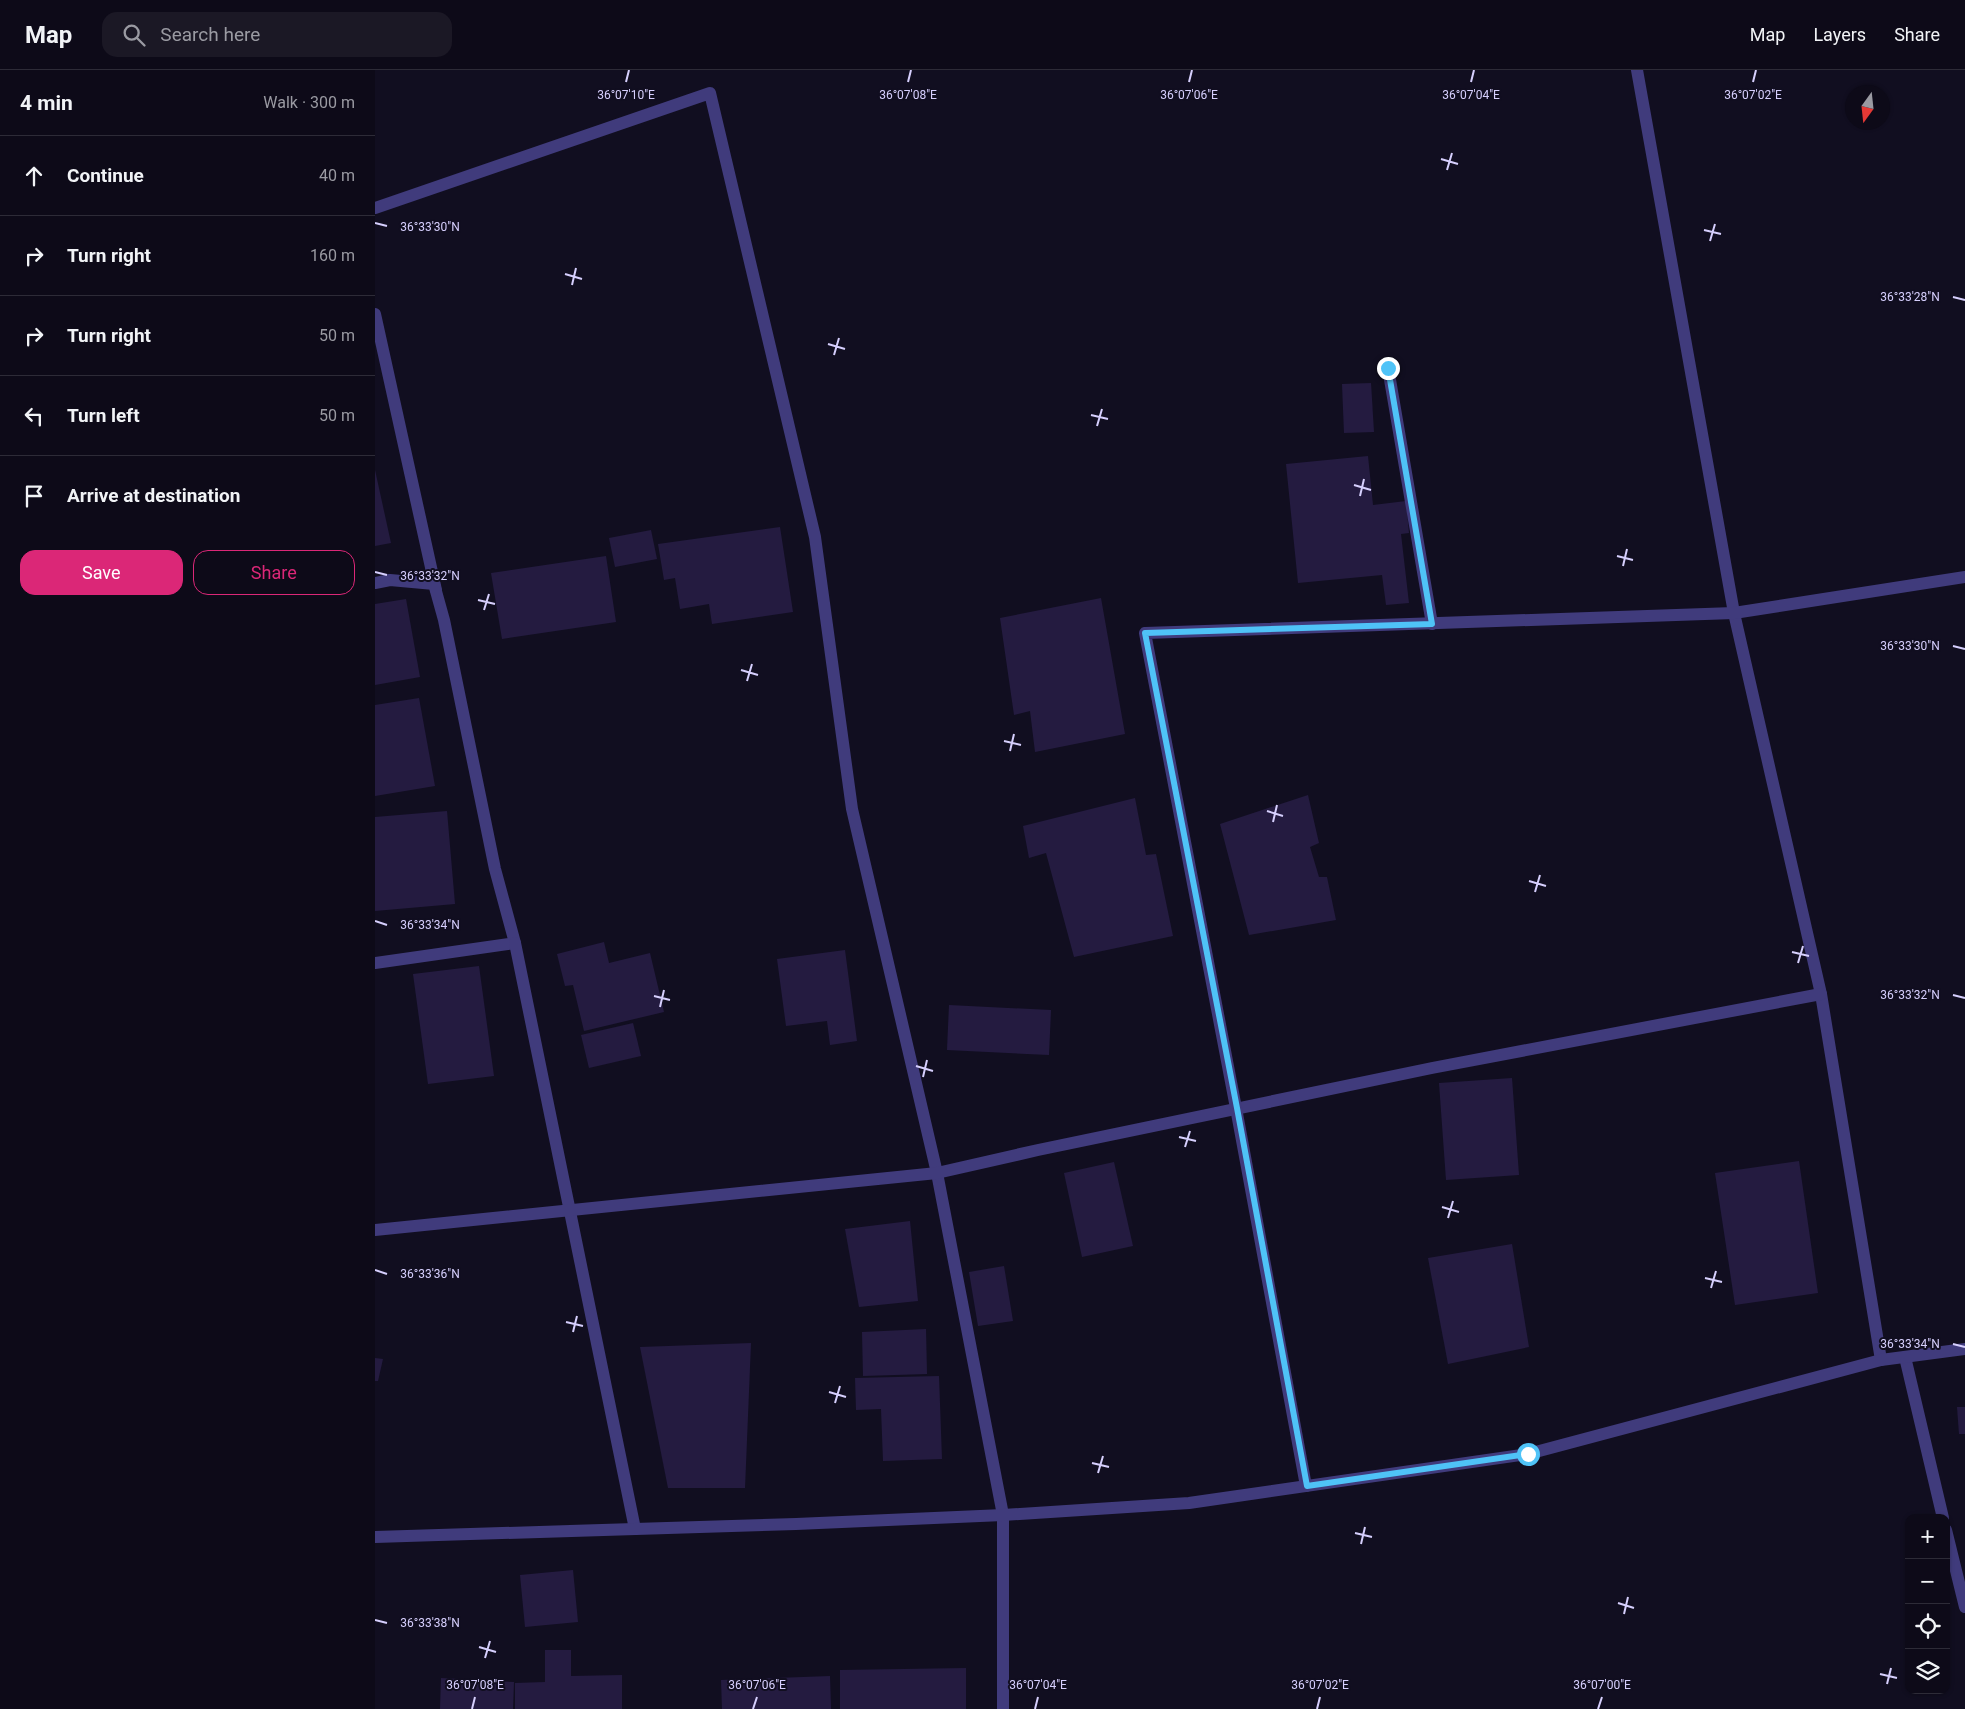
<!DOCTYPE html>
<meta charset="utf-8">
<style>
body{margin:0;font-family:Roboto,sans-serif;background:#1b1825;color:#f1f3f6}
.controls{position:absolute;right:15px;bottom:15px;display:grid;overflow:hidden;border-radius:10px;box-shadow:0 1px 4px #0004}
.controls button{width:45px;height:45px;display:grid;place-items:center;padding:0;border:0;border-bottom:1px solid #2d2b37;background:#0d0a18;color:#f1f3f6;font:25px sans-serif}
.compass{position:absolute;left:1470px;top:15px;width:45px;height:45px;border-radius:50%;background:#0d0a18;box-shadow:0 1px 4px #0004;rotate:195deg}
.stop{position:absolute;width:15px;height:15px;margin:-11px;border:4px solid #4fc3f7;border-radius:50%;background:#fff}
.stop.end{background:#4fc3f7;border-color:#fff;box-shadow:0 1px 5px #0008}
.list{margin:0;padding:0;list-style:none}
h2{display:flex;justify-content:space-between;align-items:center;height:65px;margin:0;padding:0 20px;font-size:21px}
h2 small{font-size:16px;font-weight:400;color:#9a9aa2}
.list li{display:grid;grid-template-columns:32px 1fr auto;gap:15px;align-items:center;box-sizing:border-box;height:80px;padding:0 20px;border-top:1px solid #2d2b37}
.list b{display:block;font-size:19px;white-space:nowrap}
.list em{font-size:16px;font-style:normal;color:#9a9aa2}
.actions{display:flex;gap:10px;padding:15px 20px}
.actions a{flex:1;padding:11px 0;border:1px solid #db2777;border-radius:15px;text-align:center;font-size:18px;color:#db2777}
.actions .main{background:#db2777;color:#fff}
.icon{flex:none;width:28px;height:28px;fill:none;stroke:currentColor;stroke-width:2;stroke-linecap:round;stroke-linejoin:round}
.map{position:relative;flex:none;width:1590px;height:1639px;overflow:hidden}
header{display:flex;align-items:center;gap:30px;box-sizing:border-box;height:70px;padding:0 25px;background:#0d0a18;border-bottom:1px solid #2d2b37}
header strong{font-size:24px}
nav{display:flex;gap:28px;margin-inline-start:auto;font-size:18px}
.search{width:350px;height:45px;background:#1b1825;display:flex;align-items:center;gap:12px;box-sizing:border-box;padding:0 18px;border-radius:15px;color:#9a9aa2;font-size:19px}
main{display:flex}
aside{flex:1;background:#0d0a18}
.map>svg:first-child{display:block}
</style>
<header>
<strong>Map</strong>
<div class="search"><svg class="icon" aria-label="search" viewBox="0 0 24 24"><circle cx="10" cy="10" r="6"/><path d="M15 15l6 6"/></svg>Search here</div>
<nav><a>Map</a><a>Layers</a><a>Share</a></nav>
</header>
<main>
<aside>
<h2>4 min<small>Walk · 300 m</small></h2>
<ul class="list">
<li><svg class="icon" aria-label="ahead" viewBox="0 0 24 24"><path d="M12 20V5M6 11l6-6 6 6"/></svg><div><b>Continue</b></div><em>40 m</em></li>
<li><svg class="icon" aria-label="right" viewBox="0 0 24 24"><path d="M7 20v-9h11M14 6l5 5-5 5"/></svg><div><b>Turn right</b></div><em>160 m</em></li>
<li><svg class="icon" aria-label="right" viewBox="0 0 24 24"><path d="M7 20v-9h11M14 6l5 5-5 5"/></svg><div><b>Turn right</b></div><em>50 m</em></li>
<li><svg class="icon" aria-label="left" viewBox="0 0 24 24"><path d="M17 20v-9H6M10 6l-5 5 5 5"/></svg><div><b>Turn left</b></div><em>50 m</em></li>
<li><svg class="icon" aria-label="arrive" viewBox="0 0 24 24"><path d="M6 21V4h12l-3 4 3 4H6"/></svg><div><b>Arrive at destination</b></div></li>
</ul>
<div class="actions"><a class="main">Save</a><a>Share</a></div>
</aside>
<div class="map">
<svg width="1590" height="1639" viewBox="0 0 1590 1639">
<rect width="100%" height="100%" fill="#110e20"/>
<g fill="#241b40">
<path d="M996,313l3,49 -30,1 -2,-49z"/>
<path d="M993,386l5,49 33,-4 3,32 -8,1 8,69 -23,2 -4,-30 -84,8 -12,-119z"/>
<path d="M0,400l16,73 -16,3z"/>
<path d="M405,457l13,85 -81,12 -3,-20 -29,5 -5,-31 -11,2 -6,-36z"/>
<path d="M276,460l6,29 -42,8 -6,-29z"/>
<path d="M231,486l10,66 -114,17 -11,-66z"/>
<path d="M726,528l24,136 -90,18 -5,-41 -16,4 -14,-97z"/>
<path d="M31,529l14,78 -45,8v-81z"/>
<path d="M44,628l16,88 -60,10v-91z"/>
<path d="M933,725l11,48 -9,4 9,30h8l9,43 -87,15 -29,-111z"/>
<path d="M760,728l11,57 10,-1 17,82 -99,21 -28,-104 -17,5 -6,-32z"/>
<path d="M72,741l8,93 -80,7v-94z"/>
<path d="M229,872l5,21 41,-10 14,59 -80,19 -11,-46 -8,1 -8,-32z"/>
<path d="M470,880l12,91 -27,4 -3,-24 -41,5 -9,-67z"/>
<path d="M104,896l15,110 -66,8 -15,-110z"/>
<path d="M574,935l102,5 -2,45 -102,-5z"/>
<path d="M258,953l8,33 -52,12 -8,-33z"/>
<path d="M1137,1008l7,97 -73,5 -7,-97z"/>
<path d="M1424,1091l19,132 -83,12 -20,-132z"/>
<path d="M739,1092l19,84 -51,11 -18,-84z"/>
<path d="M535,1151l8,80 -59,6 -14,-78z"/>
<path d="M1137,1174l17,103 -81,17 -20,-106z"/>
<path d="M629,1196l9,55 -35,5 -9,-54z"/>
<path d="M551,1259l1,45 -64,2 -1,-44z"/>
<path d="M376,1273l-6,145h-77l-28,-141z"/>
<path d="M0,1288l8,1 -5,22h-3z"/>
<path d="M564,1306l3,83 -59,2 -2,-52 -25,1 -1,-32z"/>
<path d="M1582,1337h8v27h-6z"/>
<path d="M198,1500l5,52 -53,5 -5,-52z"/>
<path d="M170,1580h26v26l51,-1v34h-107v-26l30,-1z"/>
<path d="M591,1598v41h-126v-39z"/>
<path d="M455,1606l1,33h-109l-1,-29z"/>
<path d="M66,1608l73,4 -1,27h-73z"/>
</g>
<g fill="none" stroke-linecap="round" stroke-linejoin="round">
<g stroke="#403b7c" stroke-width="12">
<path d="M1262,0l97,543 87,381 60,366"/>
<path d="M0,138l335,-115 105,444 37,272 85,364 66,342v194"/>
<path d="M0,244l61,276"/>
<path d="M1013,298l44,256"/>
<path d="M0,513l15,-3 44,4 10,36 51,249 20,74 -140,20"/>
<path d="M140,873l120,586"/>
<path d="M0,1160l562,-57 101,-23 394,-82 389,-74"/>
<path d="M1530,1287l38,161"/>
<path d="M931,1416l-70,-378 -91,-475 589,-20 231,-36"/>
<path d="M1571,1460l19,77"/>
<path d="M0,1467l421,-13 207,-9 186,-12 339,-49 353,-94 84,-11"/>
</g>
</g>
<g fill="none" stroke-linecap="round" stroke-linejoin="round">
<path stroke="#4fc3f7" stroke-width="6" d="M1013,298l44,256 -287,9 92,475 70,378 221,-32"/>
</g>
<path fill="none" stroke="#d6cffd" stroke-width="2" d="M251,12l3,-12M533,12l3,-12M814,12l3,-12M1096,12l3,-12M1378,12l3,-12M1066,89l17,5M1072,100l5,-17M0,153l12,3M1329,160l17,4M1335,171l5,-17M190,204l17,5M197,215l4,-17M1578,227l12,3M453,274l17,5M459,285l5,-17M716,345l17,4M722,356l5,-17M979,415l17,5M985,426l4,-17M1242,486l16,4M1248,496l4,-17M0,502l12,3M103,530l17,4M109,540l5,-16M1578,576l12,3M366,600l17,5M372,611l5,-17M629,671l17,4M635,681l4,-17M892,741l16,5M898,752l4,-17M1154,811l17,5M1160,822l5,-17M0,851l12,4M1417,882l17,4M1423,893l5,-17M1578,925l12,3M279,926l16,4M285,937l4,-17M541,996l17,5M548,1007l4,-17M804,1067l17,4M810,1077l5,-16M1067,1137l17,5M1073,1148l5,-17M0,1200l12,4M1330,1208l17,4M1336,1218l5,-17M191,1252l17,4M198,1262l4,-16M1578,1274l12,3M454,1322l17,5M460,1333l5,-17M717,1393l17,4M723,1403l5,-17M980,1463l17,4M986,1474l4,-17M1243,1533l16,5M1249,1544l4,-17M0,1550l12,3M104,1577l17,5M110,1588l5,-17M1505,1604l17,4M1512,1614l4,-16M97,1639l3,-12M378,1639l4,-12M660,1639l3,-12M942,1639l3,-12M1223,1639l4,-12"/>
<g font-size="12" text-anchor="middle" fill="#d6cffd" stroke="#110e20" stroke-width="4" stroke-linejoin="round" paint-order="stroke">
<text x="251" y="29">36°07'10"E</text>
<text x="533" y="29">36°07'08"E</text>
<text x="814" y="29">36°07'06"E</text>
<text x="1096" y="29">36°07'04"E</text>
<text x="1378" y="29">36°07'02"E</text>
<text x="55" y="161">36°33'30"N</text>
<text x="1535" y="231">36°33'28"N</text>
<text x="55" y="510">36°33'32"N</text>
<text x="1535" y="580">36°33'30"N</text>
<text x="55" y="859">36°33'34"N</text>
<text x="1535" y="929">36°33'32"N</text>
<text x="55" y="1208">36°33'36"N</text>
<text x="1535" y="1278">36°33'34"N</text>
<text x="55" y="1557">36°33'38"N</text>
<text x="100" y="1619">36°07'08"E</text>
<text x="382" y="1619">36°07'06"E</text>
<text x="663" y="1619">36°07'04"E</text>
<text x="945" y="1619">36°07'02"E</text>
<text x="1227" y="1619">36°07'00"E</text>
</g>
</svg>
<div class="controls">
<button>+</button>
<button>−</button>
<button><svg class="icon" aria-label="locate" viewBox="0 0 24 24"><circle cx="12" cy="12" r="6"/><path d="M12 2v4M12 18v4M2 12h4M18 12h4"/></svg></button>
<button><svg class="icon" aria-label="layers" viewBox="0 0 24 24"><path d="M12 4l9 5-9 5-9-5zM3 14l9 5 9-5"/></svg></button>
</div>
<svg class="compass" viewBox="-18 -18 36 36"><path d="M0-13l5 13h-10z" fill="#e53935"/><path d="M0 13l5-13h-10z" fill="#9a9aa2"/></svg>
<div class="stop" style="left:1153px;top:1384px"></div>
<div class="stop end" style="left:1013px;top:298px"></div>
</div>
</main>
